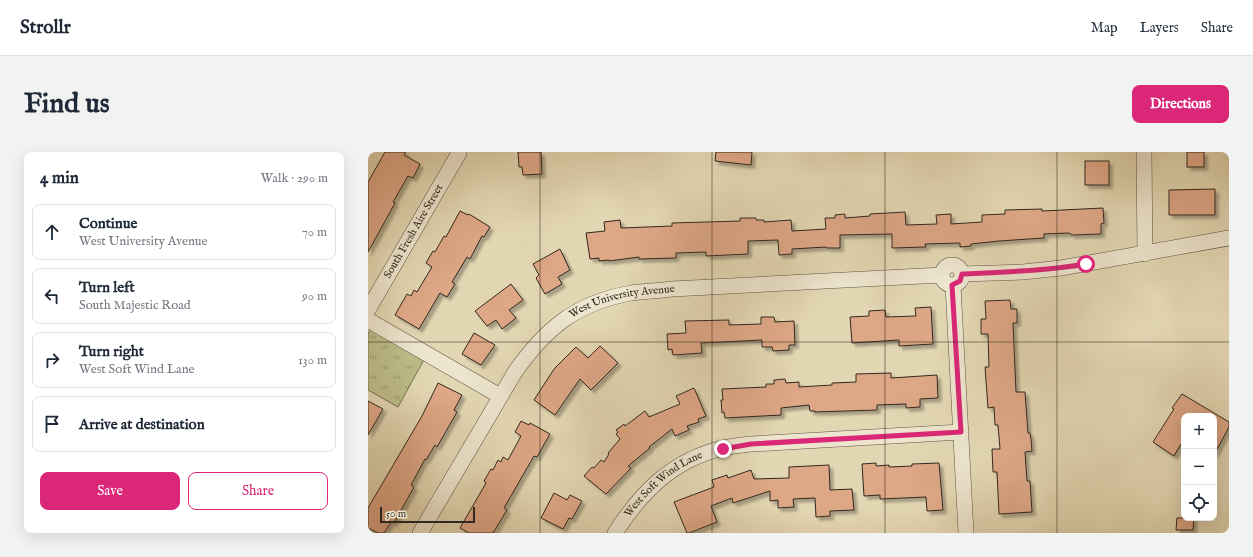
<!DOCTYPE html>
<meta charset="utf-8">
<style>
body{margin:0;font-family:"IM FELL English",serif;background:#f2f2f3;color:#1f2937}
.controls{position:absolute;right:12px;bottom:12px;display:grid;overflow:hidden;border-radius:8px;box-shadow:0 4px 16px #0002}
.controls button{width:36px;height:36px;display:grid;place-items:center;padding:0;border:0;border-bottom:1px solid #e0e1e3;background:#fff;color:#1f2937;font:20px sans-serif}
.scale{position:absolute;left:12px;bottom:10px;width:95px;box-sizing:border-box;padding-left:4px;border:2px solid #31281f;border-top:0;font-size:11px;line-height:14px;white-space:nowrap;color:#31281f;-webkit-text-stroke:3px #ede5ce;paint-order:stroke}
.stop{position:absolute;width:12px;height:12px;margin:-9px;border:3px solid #db2777;border-radius:50%;background:#fff}
.stop.end{background:#db2777;border-color:#fff;box-shadow:0 1px 4px #0008}
.list{margin:0;padding:0;list-style:none}
h2{display:flex;justify-content:space-between;align-items:center;height:52px;margin:0;padding:0 16px;font-size:17px}
h2 small{font-size:13px;font-weight:400;color:#747a83}
.list li{display:grid;grid-template-columns:26px 1fr auto;gap:12px;align-items:center;box-sizing:border-box;height:56px;margin:0 8px 8px;padding:0 8px;border:1px solid #e0e1e3;border-radius:8px}
.list b{display:block;font-size:15px;white-space:nowrap}
.list p{margin:0;font-size:13px;white-space:nowrap;color:#747a83}
.list em{font-size:13px;font-style:normal;color:#747a83}
.actions{display:flex;gap:8px;padding:12px 16px}
.actions a{flex:1;padding:9px 0;border:1px solid #db2777;border-radius:8px;text-align:center;font-size:14px;color:#db2777}
.actions .main{background:#db2777;color:#fff}
.icon{flex:none;width:22px;height:22px;fill:none;stroke:currentColor;stroke-width:2;stroke-linecap:round;stroke-linejoin:round}
.map{position:relative;flex:none;width:861px;height:381px;overflow:hidden;border-radius:8px}
header{display:flex;align-items:center;gap:24px;box-sizing:border-box;height:56px;padding:0 20px;background:#fff;border-bottom:1px solid #e0e1e3}
header strong{font-size:19px}
nav{display:flex;gap:22px;margin-inline-start:auto;font-size:14px}
.intro{display:flex;align-items:center;justify-content:space-between;box-sizing:border-box;height:96px;padding:0 24px}
h1{margin:0;font-size:28px}
.button{padding:10px 18px;border-radius:8px;background:#db2777;color:#fff;font-size:14px;font-weight:700}
main{display:flex;gap:24px;padding:0 24px}
aside{flex:1;background:#fff;border-radius:8px;box-shadow:0 4px 16px #0002}
.map>svg:first-child{display:block}
</style>
<header>
<strong>Strollr</strong>
<nav><a>Map</a><a>Layers</a><a>Share</a></nav>
</header>
<div class="intro"><h1>Find us</h1><a class="button">Directions</a></div>
<main>
<aside>
<h2>4 min<small>Walk · 290 m</small></h2>
<ul class="list">
<li><svg class="icon" aria-label="ahead" viewBox="0 0 24 24"><path d="M12 20V5M6 11l6-6 6 6"/></svg><div><b>Continue</b><p>West University Avenue</p></div><em>70 m</em></li>
<li><svg class="icon" aria-label="left" viewBox="0 0 24 24"><path d="M17 20v-9H6M10 6l-5 5 5 5"/></svg><div><b>Turn left</b><p>South Majestic Road</p></div><em>90 m</em></li>
<li><svg class="icon" aria-label="right" viewBox="0 0 24 24"><path d="M7 20v-9h11M14 6l5 5-5 5"/></svg><div><b>Turn right</b><p>West Soft Wind Lane</p></div><em>130 m</em></li>
<li><svg class="icon" aria-label="arrive" viewBox="0 0 24 24"><path d="M6 21V4h12l-3 4 3 4H6"/></svg><div><b>Arrive at destination</b></div></li>
</ul>
<div class="actions"><a class="main">Save</a><a>Share</a></div>
</aside>
<div class="map">
<svg width="861" height="381" viewBox="0 0 861 381">
<defs>
<pattern id="park-tufts" width="24" height="20" patternUnits="userSpaceOnUse"><rect width="24" height="20" fill="#bcbc87"/><path d="M3 7l-1-3M5 7V3M7 7l1-3M15 17l-1-3M17 17v-4M19 17l1-3" fill="none" stroke="#99996e"/></pattern>
<filter id="shadow"><feDropShadow dx="3.5" dy="3.5" stdDeviation="1" flood-color="#0004"/></filter>
</defs>
<rect width="100%" height="100%" fill="#e3d7b3"/>
<filter id="stains"><feTurbulence type="fractalNoise" baseFrequency=".005" numOctaves="4"/><feColorMatrix values="0 0 0 0 .2 0 0 0 0 .09 0 0 0 0 .02 0 0 0 .5 -.17"/></filter>
<radialGradient id="worn" r=".72"><stop offset=".6" stop-color="#630" stop-opacity="0"/><stop offset="1" stop-color="#630" stop-opacity=".3"/></radialGradient>
<path fill="url(#park-tufts)" stroke="#767253" d="M4,175l54,29 -28,51 -30,-17v-56z"/>
<g fill="#dea786" stroke="#31281f" filter="url(#shadow)">
<path d="M17,0h21l-2,3 16,9 -7,14 -5,-2 -15,26 2,1 -27,49v-70z"/>
<path d="M150,0h23l1,22 -19,1 -1,-8h-3z"/>
<path d="M348,0h36l-1,13 -36,-4z"/>
<rect x="819" y="0" width="17" height="15"/>
<rect x="717" y="9" width="24" height="24"/>
<path d="M847,37v26h-46v-25z"/>
<path d="M735,56l1,15 -3,1v10l-29,1 -3,-2 -25,1v4l-45,3 -28,3v2l-11,1v-4l-35,1 1,3 -34,1v-14l-52,1v13h-13l-1,-1 -34,2v5l-13,1 -1,-15 -30,1v13l-42,2v-4l-30,1v5l-37,1v-2l-30,4v-1l-10,1v-3l-9,1 -4,-26 19,-2 -1,-9 16,-2 1,8 51,-2v-3l68,-2v-3h16v2h8v2l27,-2 1,11 34,-2 -1,-11h10v-3l10,-1v4l25,-2v-2l35,-2 1,13 31,-1 -1,-9 15,-1v10l31,-2v-7l23,-1v-4l37,-1v2z"/>
<path d="M92,59l8,4 1,-1 21,13 -6,10 -2,-1 -12,23 -3,-2 -15,25 3,2 -8,13 -7,-4 -21,36 -24,-14 12,-21 4,2 3,-6 3,2 15,-25 -6,-4 7,-12 2,1 9,-16 2,1z"/>
<path d="M192,97l10,21 -12,7 4,7 -17,10 -9,-16 3,-3 -6,-11z"/>
<path d="M143,132l12,16 -14,10 7,8 -14,11 -6,-9 -9,6 -12,-15z"/>
<path d="M642,148l1,9h6v14h-4l3,69h9l3,41h2l1,6 1,12 -7,1 2,29h3l2,31 -33,2 -2,-42h-4l-1,-23h8l-2,-24h-3l-1,-18 -6,1 -3,-41h4l-1,-33h-7v-15h5l-1,-18z"/>
<path d="M563,155l2,37 -34,2v-6l-47,3 -2,-26 19,-1v-5l16,-1 1,7 30,-1 -1,-8z"/>
<path d="M393,165h13l1,5 19,-1 1,24h-6v5l-16,1 -1,-4h-10v-7l-61,3 1,10 -29,2 -1,-6 -4,1 -1,-16 19,-1 -1,-12 44,-1v5l32,-1z"/>
<path d="M106,181l21,12 -14,20 -19,-11z"/>
<path d="M232,194l18,17 -27,27 -11,-11 -25,36 -21,-15 20,-31 22,-22 12,11z"/>
<path d="M523,221v5l46,-3 1,23 -18,1v8l-14,1v-4l-29,1v5l-62,2v-1h-5l-1,-6 -28,3v7l-56,3 -1,-6 -2,1 -1,-13h2l-1,-11 44,-2v-3h8v-4l11,-1 1,4 13,-1v5l33,-2v-2l24,-1v-8z"/>
<path d="M70,231l24,12 -8,15 3,2 -20,35 -2,-2 -9,15 -1,-1 -14,26 3,2 -20,36 -3,-1 -7,11h-6l-10,-5v-20l54,-92z"/>
<path d="M326,236l12,28 -8,3 1,3 -12,4 2,4 -14,6 -3,-7 -23,18 1,1 -22,18 3,2 -25,26 -22,-18 8,-9 2,1 7,-8 3,2 5,-8 -1,-1 12,-14 -4,-5 2,-2 -2,-2 8,-6 1,2 20,-15 4,6 31,-13 -4,-8z"/>
<path d="M814,242l47,28v5l-15,28v-39h-30v27l-3,1 -7,12 -21,-14 21,-33 -2,-1z"/>
<path d="M0,249l15,8 -15,26z"/>
<path d="M153,269l8,4 1,-2 20,11 -13,23 -3,-1 -30,52 3,2 -14,23h-24l-9,-5 26,-45 -2,-2 7,-12 2,1 5,-10 3,2 2,-5 5,3 13,-24 -6,-4z"/>
<path d="M508,311v3l13,-1v2l23,-1v-2l27,-1 4,47 -16,1 -1,-14 -46,2v-4l-16,1 -2,-32z"/>
<path d="M461,313l1,25 22,-1 2,21 -24,1v5l-14,1 -1,-19 -22,1 1,8 -16,1v-8l-8,1v-10l-37,12 -1,-5 -21,8 6,16 -28,11h-2l-13,-31 40,-15 -2,-7 15,-5 1,3 23,-8 3,9 35,-1v-11z"/>
<path d="M186,341l13,7 3,-5 12,6 -10,18 -3,-1 -6,11 -22,-11z"/>
<path d="M809,366h17l-1,12h-17z"/>
</g>
<g fill="none" stroke-linecap="round" stroke-linejoin="round">
<defs>
<g id="minor">
<path d="M776,0l1,102"/>
<circle cx="584" cy="123" r="10"/>
<path d="M594,122l61,-2 38,-4 168,-30"/>
<path d="M585,133l13,248"/>
<path id="s1" d="M0,158l91,-157"/>
<path d="M0,168l132,76"/>
<path id="s2" d="M52,381l95,-161c31,-44 61,-69 116,-79 14,-2 27,-2 41,-4l270,-14"/>
<path id="s3" d="M247,381c27,-42 58,-73 108,-85 9,-2 19,-3 28,-4l210,-12"/>
</g>
</defs>
<use href="#minor" stroke="#5e5444" stroke-width="16"/>
<use href="#minor" stroke="#ede5ce" stroke-width="15"/>
</g>
<g fill="none" stroke-linecap="round" stroke-linejoin="round">
<path stroke="#db2777" stroke-width="5" d="M355,297l28,-5 210,-12 -9,-147 8,-4 2,-7c41,-2 83,-3 124,-10"/>
</g>
<path fill="none" stroke="#31281f" stroke-width="1" stroke-opacity="0.55" d="M172,0v381M344,0v381M517,0v381M689,0v381M0,190h861"/>
<g text-anchor="middle" dominant-baseline="central" stroke-width="3.5" stroke-linejoin="round" paint-order="stroke">
<g font-size="11" fill="#31281f" stroke="#ede5ce">
<text stroke="none"><textPath href="#s1" startOffset="91">South Fresh Aire Street</textPath></text>
<text stroke="none"><textPath href="#s2" startOffset="321">West University Avenue</textPath></text>
<text stroke="none"><textPath href="#s3" startOffset="70">West Soft Wind Lane</textPath></text>
</g>
</g>
<rect width="100%" height="100%" filter="url(#stains)"/>
<rect width="100%" height="100%" fill="url(#worn)"/>
</svg>
<div class="controls">
<button>+</button>
<button>−</button>
<button><svg class="icon" aria-label="locate" viewBox="0 0 24 24"><circle cx="12" cy="12" r="6"/><path d="M12 2v4M12 18v4M2 12h4M18 12h4"/></svg></button>
</div>
<div class="scale">50 m</div>
<div class="stop" style="left:718px;top:112px"></div>
<div class="stop end" style="left:355px;top:297px"></div>
</div>
</main>
